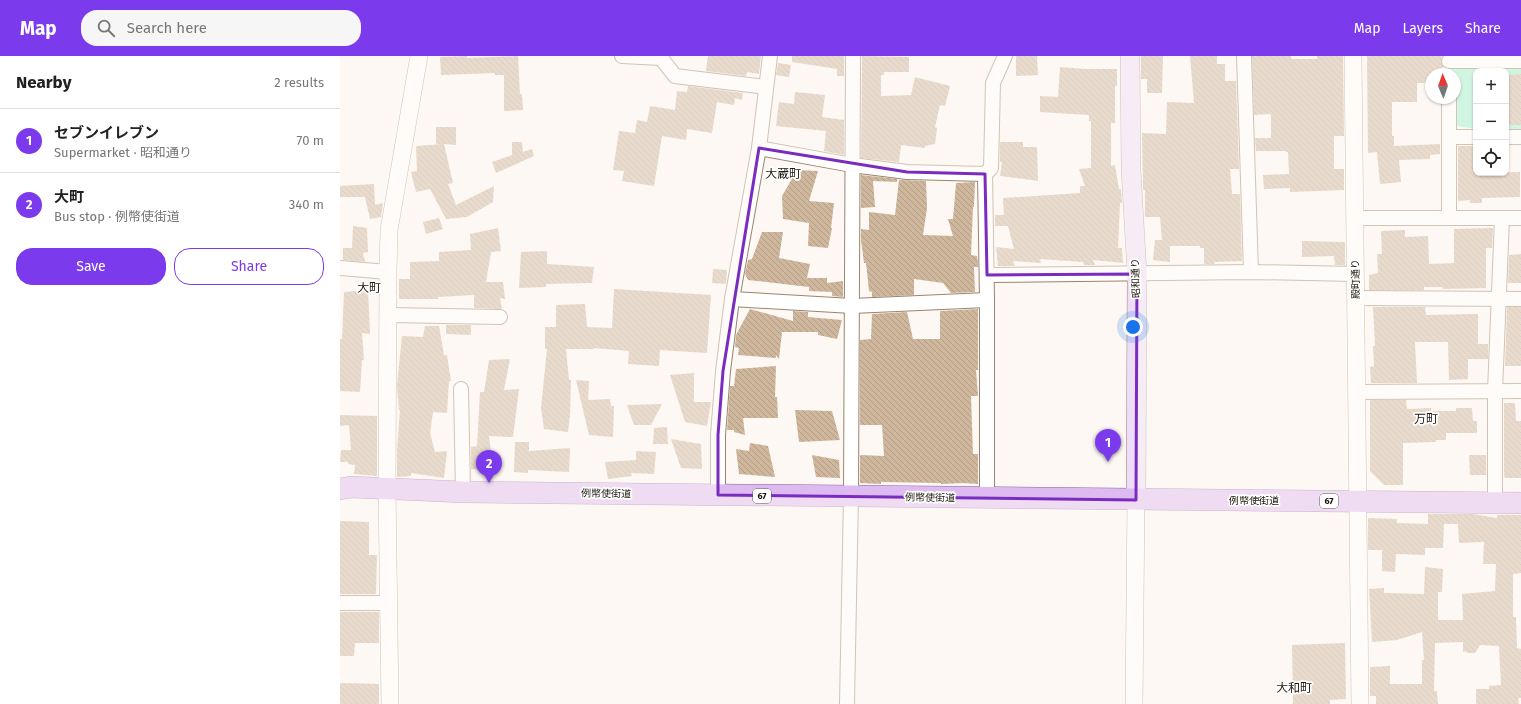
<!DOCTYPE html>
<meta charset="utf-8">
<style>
body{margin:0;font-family:"Fira Sans","Noto Sans JP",sans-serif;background:#f6f6f6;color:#222}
.controls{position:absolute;right:12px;top:12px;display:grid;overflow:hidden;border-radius:8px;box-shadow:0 1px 3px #0004}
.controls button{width:36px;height:36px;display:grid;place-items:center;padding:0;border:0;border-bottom:1px solid #e0e0e0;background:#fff;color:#222;font:20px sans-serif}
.compass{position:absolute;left:1085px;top:12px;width:36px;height:36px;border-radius:50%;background:#fff;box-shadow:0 1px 3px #0004;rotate:358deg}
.you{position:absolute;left:793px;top:271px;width:14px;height:14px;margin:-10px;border:3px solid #fff;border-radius:50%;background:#1a73e8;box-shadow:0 0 0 6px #1a73e833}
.badge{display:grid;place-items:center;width:26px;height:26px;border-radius:50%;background:#7c3aed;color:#fff;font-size:13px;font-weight:700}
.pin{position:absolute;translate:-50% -33px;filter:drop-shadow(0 1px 2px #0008)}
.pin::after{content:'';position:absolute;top:21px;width:14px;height:12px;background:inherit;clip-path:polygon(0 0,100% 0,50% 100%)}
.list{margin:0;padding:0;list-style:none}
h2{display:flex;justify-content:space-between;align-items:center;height:52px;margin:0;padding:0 16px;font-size:17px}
h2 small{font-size:13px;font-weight:400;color:#767676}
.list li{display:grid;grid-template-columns:26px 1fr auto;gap:12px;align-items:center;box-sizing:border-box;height:64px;padding:0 16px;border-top:1px solid #e0e0e0}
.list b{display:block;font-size:15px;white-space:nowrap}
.list p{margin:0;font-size:13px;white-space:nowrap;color:#767676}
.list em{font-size:13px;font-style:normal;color:#767676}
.actions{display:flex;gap:8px;padding:12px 16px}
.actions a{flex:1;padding:9px 0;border:1px solid #7c3aed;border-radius:16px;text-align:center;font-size:14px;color:#7c3aed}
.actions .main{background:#7c3aed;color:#fff}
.icon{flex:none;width:22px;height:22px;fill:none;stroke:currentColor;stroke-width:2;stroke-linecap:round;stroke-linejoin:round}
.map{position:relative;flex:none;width:1181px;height:648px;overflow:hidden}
header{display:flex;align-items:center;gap:24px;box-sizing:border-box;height:56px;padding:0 20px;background:#7c3aed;color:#fff}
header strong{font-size:19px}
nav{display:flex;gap:22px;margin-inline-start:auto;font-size:14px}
.search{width:280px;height:36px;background:#f6f6f6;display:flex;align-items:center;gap:10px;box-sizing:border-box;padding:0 14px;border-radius:16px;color:#767676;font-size:15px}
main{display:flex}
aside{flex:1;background:#fff}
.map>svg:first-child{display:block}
</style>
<header>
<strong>Map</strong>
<div class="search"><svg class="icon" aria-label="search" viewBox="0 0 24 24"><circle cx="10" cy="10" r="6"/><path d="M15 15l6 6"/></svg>Search here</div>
<nav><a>Map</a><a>Layers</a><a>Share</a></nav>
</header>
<main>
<aside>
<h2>Nearby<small>2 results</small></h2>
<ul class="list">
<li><span class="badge">1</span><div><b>セブンイレブン</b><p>Supermarket · 昭和通り</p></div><em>70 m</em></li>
<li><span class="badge">2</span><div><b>大町</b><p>Bus stop · 例幣使街道</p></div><em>340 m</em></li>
</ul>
<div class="actions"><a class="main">Save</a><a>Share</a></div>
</aside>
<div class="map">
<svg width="1181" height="648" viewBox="0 0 1181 648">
<defs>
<pattern id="building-back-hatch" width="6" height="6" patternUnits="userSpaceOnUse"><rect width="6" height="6" fill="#cfb79d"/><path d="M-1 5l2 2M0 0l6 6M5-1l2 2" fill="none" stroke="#b19d86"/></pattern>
</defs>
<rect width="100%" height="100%" fill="#fdf8f3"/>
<path fill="#99f4cc" d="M1111,7l70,1v65h-15v-58h-30v58l-19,-3 -3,-28 1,-24h-3z"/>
<g fill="url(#building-back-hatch)">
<path d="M127,0v2l51,-2 2,38h2l1,16 -19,1v-36h-9v-2l-54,2 -1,-18z"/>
<path d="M368,0h53l-2,18 -12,-2 -1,4 -40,-5z"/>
<path d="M452,0h52v20h-7v-7l-45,-7z"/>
<path d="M522,0l47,1v15h-25v3h-3v21l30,-1 4,-18 35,9 -5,20 -5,-1 -5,22 2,1 -2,16 -10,2v2l-24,-3 -2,17 -38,-4z"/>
<path d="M676,0h21l1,19 -22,1z"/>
<path d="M801,0h22l-1,37h-15v-14h-6z"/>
<path d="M850,0h27v8h8v17h11l3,88h-9l2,25h8l2,67 -28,1v2h-10v-16h-4v-2h-30v16l-17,-2 2,-20h7l-2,-23h-15v-27h-2l-1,-57 24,1 1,-32 27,1z"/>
<path d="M912,0h39v3h26v-3h26l1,80h-10v33h10v21l-54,2v-4l-26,1 -1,-14 26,-1 -1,-22h-2v-1h-30l-1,-13h16v-22l-1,-2 -16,1z"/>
<path d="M1027,0h75l-1,5 2,5 -1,8h-11v9h-14v19h-25v34h2v10l46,-2v10l-10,1v4l-31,1 2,22 -21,2 -3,-32 -9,1z"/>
<path d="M438,7l13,2 -2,12 -13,-2z"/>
<path d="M720,11l25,2h32v17h-2v37h-4v43l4,-1 4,24h2l1,14h-2l-2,45h4l1,15 -30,-3 2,5h-11l-1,-3 -43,-3 1,4 -28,-2 2,5h-17l-2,-19 18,2 -6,-23h-13v-11h9l-1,-17 77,-5v-7h5l-6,-17 12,-1v-47h-2v-6l-49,-3v-16l18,1z"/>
<path d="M1181,18v51h-15v-50z"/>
<path d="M348,30l55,7 -1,7 -7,-2 -1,7 -17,-3 -5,31 -25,-4 -1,11 -24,-4 -8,50 -32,-5 2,-10 -11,-1 6,-39 16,2 2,-13 10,2 3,-16 25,4 2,-19 10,1z"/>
<path d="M455,36l30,3 -3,22 22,3v35l-20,-4 2,-20 -50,-5 3,-24 15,2z"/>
<path d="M96,71h20v18l-12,-1 9,39 -5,1 8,21 38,-19 -1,16 -26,15 -21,2 -16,-30 -14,3 -5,-20 6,-1 -1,-25 27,-2h-7z"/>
<path d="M172,86h10l1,10 9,-3 2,7 -38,17 -4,-11 20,-7z"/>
<path d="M660,86h23v5h14l1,34 -38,-5 2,-14h-2z"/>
<path d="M1118,90h18v27l44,-1v25l-38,1v5h-12v-3l-12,1z"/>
<path d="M457,114l21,1 -9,30 25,2 -3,25h1l-4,20 -20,-2 1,-23 -26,-4 -1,-23z"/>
<path d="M521,119l36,4v3l-24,-1 2,26 -14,1z"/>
<path d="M559,124l27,1 1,27 -4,27 30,1 -5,-17h5l3,-36 19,-1 -1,25h-1l-2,48 6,1 1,7v4h-4l1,25 -24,1 -8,-10 -29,-4v16l-42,2v-5l-3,-1 -3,-28h-2l-3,-23v-11l8,1v-18l26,3z"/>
<path d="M34,128l1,21 8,-2 -2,14 -11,2 -5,-22h-25v-11z"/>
<path d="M99,162l4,11 -17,5 -3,-12z"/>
<path d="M13,170l14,2 1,24 -5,1 2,9 -22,-2v-12h9z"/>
<path d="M158,172l3,23 -10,1 -5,30h17l2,17 -5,-1 2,11 -28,-1v-13l-36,2v2h-39v-20h11v-17l29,-1v-9l32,-2 -1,-16z"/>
<path d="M1153,172l-1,20h-6v40l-43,1 -1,-2h-18v3h-55v-15l9,-2 -1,-19h5l-1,-23 24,-1v7l23,-1 1,28 25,-1v-34z"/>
<path d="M422,176h21l-4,26 31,6 -3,14h20v5l16,-2v16l-11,-1v-4l-23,-1v-4l-61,-7 -3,-6 3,-14 4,-1z"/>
<path d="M962,185l43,1v23h-10l-1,-9 -32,1z"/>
<path d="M207,195v13l47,3 -2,16 -46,1v3l-27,1 2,-36z"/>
<path d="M1181,198v29h-13l1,-28z"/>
<path d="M373,213l14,1 -1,14 -14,-1z"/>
<path d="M274,233l97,6 -4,58 -47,-3 -1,16 -31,-2 1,-13 -35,-3v1h-28l3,31h2l-1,35 -2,17 -24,-3 -3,-21 6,-59h-2v-22h11v-22l29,-1 2,23 25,1z"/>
<path d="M28,234l2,44 -8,-1 2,27h-2l-2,32 -20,-1v-52h2l2,-47z"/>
<path d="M1033,251h52l1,8 52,-1v30h10v15h-20v20l-19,1 -1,-38h-33l2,41h-46l-1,-16 4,-1 -1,-20h2z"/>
<path d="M1167,251h14v59h-16z"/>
<path d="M410,253l43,12v-10l15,1v5l34,3 -5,19 -19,-4v-3h-36l-3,27 -3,-4v3l-38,-3 1,-7 -4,-1 1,-12z"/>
<path d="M638,253v61h-2l2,26h-7l2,58h5v30l-15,-1 -22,1v-1l-60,-1v2l-21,-1v-28l24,1 -2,-31h-22v-85l11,-1 1,-25 35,-2 6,27h27v-28z"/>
<path d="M106,269h25v10l-25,-1z"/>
<path d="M85,270h14l5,29h3l4,26h-2l-2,32 -14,-1 -3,21 5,19 12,-1 -3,27 -33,-5v3l-14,1v-27l3,-40h-1l-2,-25 5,-49 21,1z"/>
<path d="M170,303l-6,31 15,-1 -6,48 -24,-1 4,34 -22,-1v-22l6,-1 3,-54h4l5,-32z"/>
<path d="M436,310l-1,31h2l1,21h-35l2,17 -11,-3v-2h-7l3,-44h4l2,-17z"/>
<path d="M354,317v29h17l-4,24 -22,-4 -15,-47z"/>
<path d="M236,324l13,1 -1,19 22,-1 1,7h3l-1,31 -24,-2z"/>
<path d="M1030,344h36l1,9 24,-1v3h25v-3h16l1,13h4v12h-31v7h-10v2l-33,1v42h-19l-14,-14z"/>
<path d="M1164,347h11l1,18h5v57h-16l-1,-3z"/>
<path d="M322,348l-11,21h-17l-7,-20z"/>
<path d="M455,354l37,1 8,29 -41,2z"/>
<path d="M0,359l37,1v60l-23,-2 1,-9 -7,-1v-2h-8l1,-12h10l-2,-25 -9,1z"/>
<path d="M327,371l1,17h-15l1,-16z"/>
<path d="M331,383l30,5 1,25 -21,-1z"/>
<path d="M175,386h14v9l41,-3 -1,24 -41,-2v3l-14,-1z"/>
<path d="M410,387l18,3 7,31 -36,-3 -3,-25 13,2z"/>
<path d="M296,395l20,1 -2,22 -23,-1 1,3 -24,3 -3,-17 31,-2z"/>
<path d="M472,399l27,5 1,18 -24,-1z"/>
<path d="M1129,399h17v20h-16z"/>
<path d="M1088,458h45l24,4v-3h24v58l-8,1v43h3l1,31 4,1v49h-3l1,6h-43v-15h13v-3l12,-1 -2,-39 -19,-1 -5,8h-8l-1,-2 -3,1v-10l-28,1 -1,48h3l1,13h-62v-8h-6v-29l20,-1v18h32v-24h2l-2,-28 -25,8 -25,2 -3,-53 15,-1v5l40,1 1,-27 18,2 -1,23h-4v28h25l-1,-26 33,-3 1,-27h-13l1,-22 -25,1 -1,-19h-14l-1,24h-18v7l-29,-1 -1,18 -13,-1v-21h-14v-32l29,1v4l31,1z"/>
<path d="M0,465l29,1v33h8l-1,39h-36z"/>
<path d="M0,556h39v31h-24l-1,13h-14z"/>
<path d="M1005,587l1,56 -16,1v4h-37l-1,-59z"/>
<path d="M0,627l39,1v20h-39z"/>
</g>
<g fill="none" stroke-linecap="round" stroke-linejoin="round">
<defs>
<g id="minor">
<path d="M282,0l39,2 14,18 91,11"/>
<path d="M904,0l7,216"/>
<path d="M1109,5h72"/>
<path d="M1109,42v120"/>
<path d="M1109,81h27"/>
<path d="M1166,81h15"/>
<path d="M419,92l93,17 55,7 78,2 6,-6 2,-85 12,-27"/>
<path d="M645,118l2,126v199"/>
<path d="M1015,162h166"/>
<path d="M0,212l48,4"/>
<path d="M647,219l264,-3 105,2"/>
<path d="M1016,242l165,1"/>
<path d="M392,243l120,7 135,-6"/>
<path d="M48,259l112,2"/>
<path d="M121,333l2,103"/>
<path d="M1017,336l164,-1"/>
<path d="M378,439v-60l5,-64 9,-72 27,-151 11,-92"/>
<path d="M1155,447v-111l7,-174"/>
<path d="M0,547h48"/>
<path d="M507,648l4,-208 2,-440"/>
</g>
<g id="tertiary">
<path d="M1013,0l7,648"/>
<path d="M50,648l-3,-216 1,-216 1,-42 30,-174"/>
<path d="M794,648l2,-204"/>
</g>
<path id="secondary" d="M790,0l1,114 6,104 -1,226"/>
<path id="primary" d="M0,433l11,-2 112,5 1058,11"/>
</defs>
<use href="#minor" stroke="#9b846c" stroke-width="16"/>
<use href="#tertiary" stroke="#9b846c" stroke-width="18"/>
<use href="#secondary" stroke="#9b846c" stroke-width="20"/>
<use href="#primary" stroke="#8c649b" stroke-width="22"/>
<use href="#minor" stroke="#fff" stroke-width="14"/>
<use href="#tertiary" stroke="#fff" stroke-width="17"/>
<use href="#secondary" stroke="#eeddf8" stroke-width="19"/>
<use href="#primary" stroke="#ddbbf1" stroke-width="21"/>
</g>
<path d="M0 0H1181V648H0ZM419,92l148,24 78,2 2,101 150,-1 -1,226 -418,-5v-60l5,-64z" fill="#fdf8f3" fill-opacity=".55" fill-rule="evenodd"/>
<path fill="none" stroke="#7b2cbf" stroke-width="3" stroke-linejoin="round" d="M419,92l148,24 78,2 2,101 150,-1 -1,226 -418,-5v-60l5,-64z"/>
<g text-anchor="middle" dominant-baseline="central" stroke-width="3.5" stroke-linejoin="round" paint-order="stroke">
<g fill="#fff" stroke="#635d56" stroke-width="1">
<rect x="413" y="433" width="18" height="14" rx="3"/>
<rect x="980" y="438" width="18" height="14" rx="3"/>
</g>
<g font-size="9" font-weight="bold" fill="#20180e">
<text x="422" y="440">67</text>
<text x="989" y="445">67</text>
</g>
<g font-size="10" fill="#20180e" stroke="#fff">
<text transform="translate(796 222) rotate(-92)">昭和通り</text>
<text transform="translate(1016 223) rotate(-91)">殿町通り</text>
<text transform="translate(266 438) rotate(1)">例幣使街道</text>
<text transform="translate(590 442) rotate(1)">例幣使街道</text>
<text x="914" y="445">例幣使街道</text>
</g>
<g font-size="12" fill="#20180e" stroke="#fff">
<text x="443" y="118">大蔵町</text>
<text x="29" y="232">大町</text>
<text x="1086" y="363">万町</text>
<text x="954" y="632">大和町</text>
</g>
</g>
</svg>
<div class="controls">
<button>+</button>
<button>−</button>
<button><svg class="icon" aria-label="locate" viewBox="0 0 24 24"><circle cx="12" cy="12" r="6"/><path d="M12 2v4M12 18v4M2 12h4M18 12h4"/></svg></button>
</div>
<svg class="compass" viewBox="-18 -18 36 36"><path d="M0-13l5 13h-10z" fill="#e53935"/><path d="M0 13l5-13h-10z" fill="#767676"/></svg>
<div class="you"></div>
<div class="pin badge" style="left:768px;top:406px">1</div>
<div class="pin badge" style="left:149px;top:427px">2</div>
</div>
</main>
